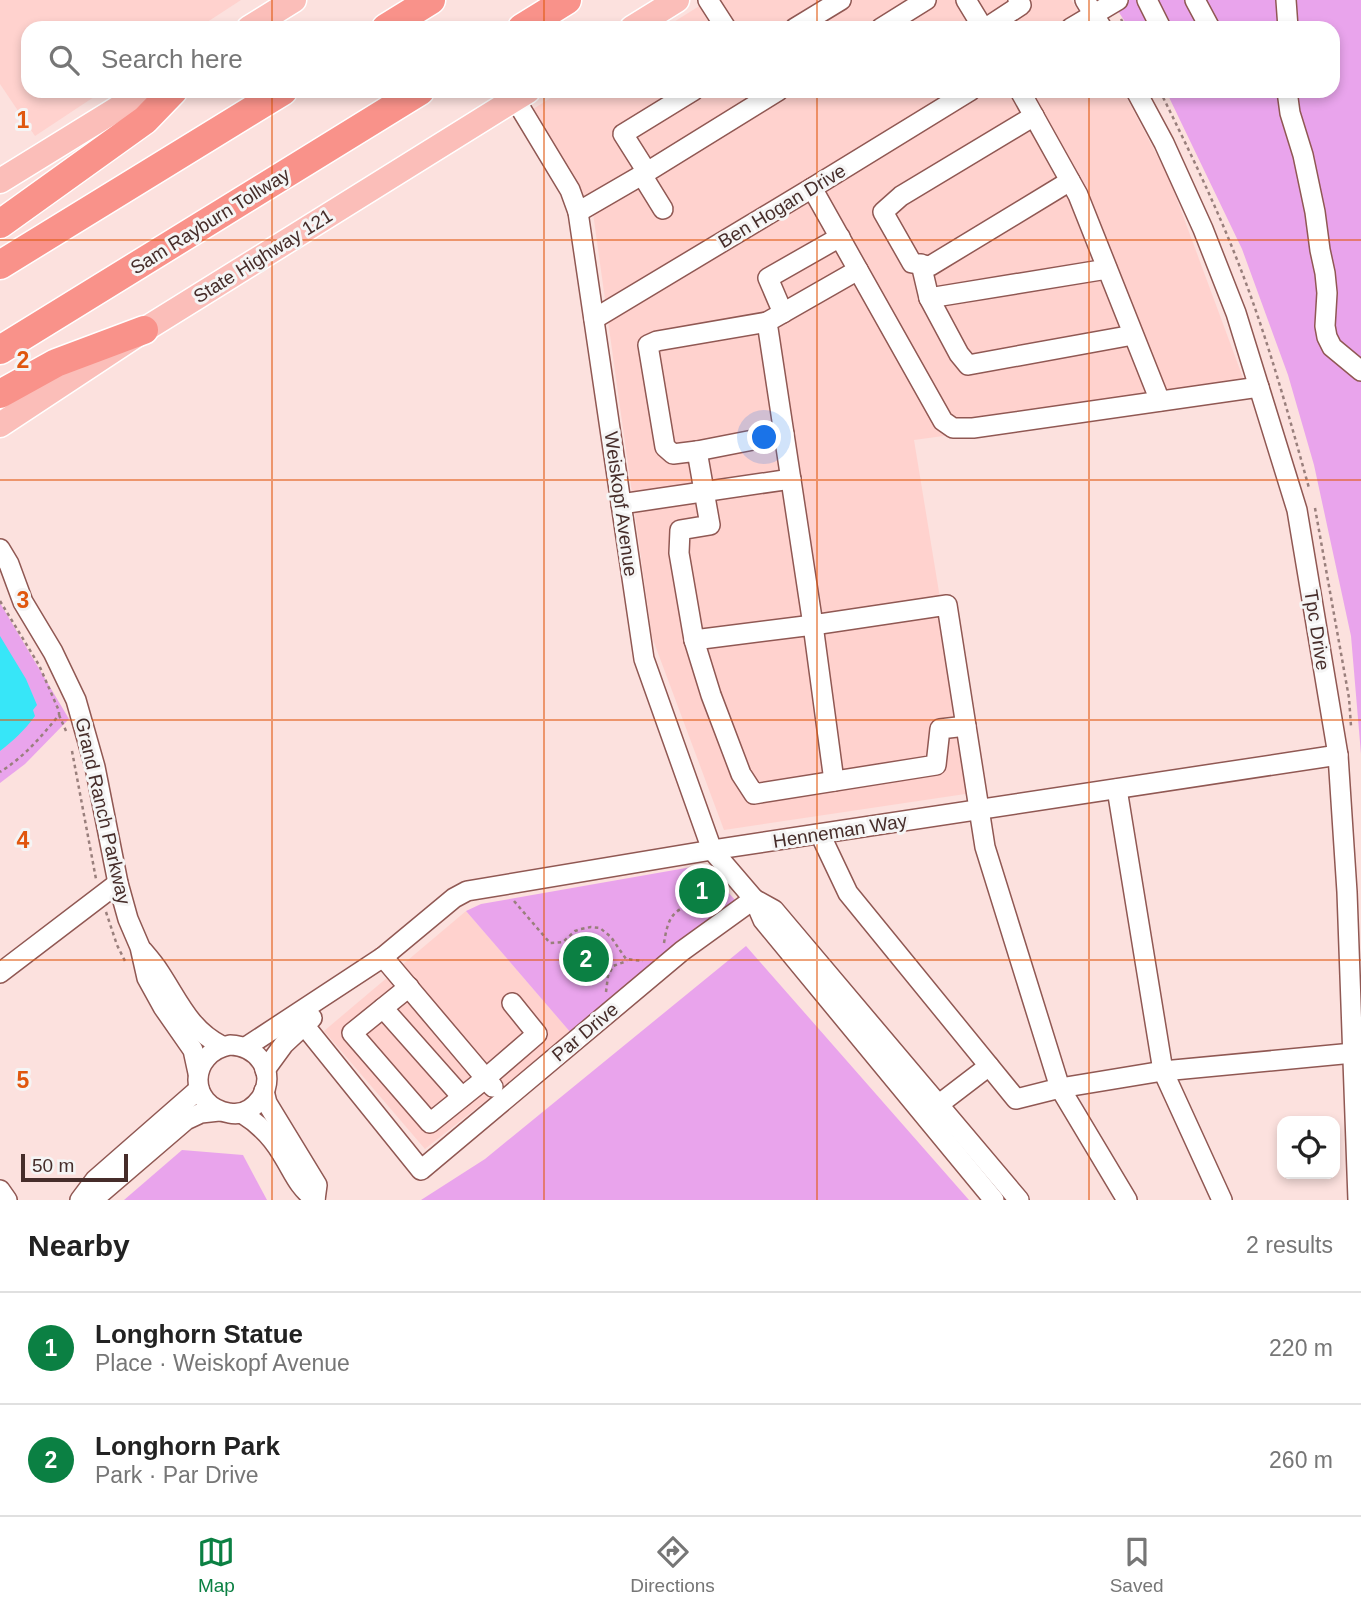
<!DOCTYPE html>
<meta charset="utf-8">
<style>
body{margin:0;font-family:Arial,sans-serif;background:#f2f2f2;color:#222}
.controls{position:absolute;right:21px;bottom:21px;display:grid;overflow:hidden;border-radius:14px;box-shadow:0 4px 10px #0003}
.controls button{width:63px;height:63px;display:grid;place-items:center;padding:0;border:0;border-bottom:2px solid #e0e0e0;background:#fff;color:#222;font:35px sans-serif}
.scale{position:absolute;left:21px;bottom:18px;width:107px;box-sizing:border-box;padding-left:7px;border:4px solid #462d2a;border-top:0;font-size:19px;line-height:24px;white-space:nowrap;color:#462d2a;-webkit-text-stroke:5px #f5f5f5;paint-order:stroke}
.you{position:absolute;left:765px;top:438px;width:24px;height:24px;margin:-18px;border:5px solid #fff;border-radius:50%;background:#1a73e8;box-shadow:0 0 0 10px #1a73e833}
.badge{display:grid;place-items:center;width:46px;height:46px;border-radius:50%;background:#0b8043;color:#fff;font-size:23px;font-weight:700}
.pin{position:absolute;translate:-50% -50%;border:4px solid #fff;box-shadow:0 2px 7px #0006}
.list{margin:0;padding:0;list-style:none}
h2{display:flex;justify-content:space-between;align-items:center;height:91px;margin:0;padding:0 28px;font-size:30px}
h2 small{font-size:23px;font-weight:400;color:#767676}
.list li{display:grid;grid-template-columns:46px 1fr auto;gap:21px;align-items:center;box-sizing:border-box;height:112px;padding:0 28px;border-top:2px solid #e0e0e0}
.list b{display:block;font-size:26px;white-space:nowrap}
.list p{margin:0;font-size:23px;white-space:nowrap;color:#767676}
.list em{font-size:23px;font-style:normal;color:#767676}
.icon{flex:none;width:38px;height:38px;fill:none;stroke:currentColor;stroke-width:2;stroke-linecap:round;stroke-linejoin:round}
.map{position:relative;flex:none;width:1361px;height:1200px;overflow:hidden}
.search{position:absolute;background:#fff;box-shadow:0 4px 10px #0003;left:21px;right:21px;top:21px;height:77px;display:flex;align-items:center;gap:18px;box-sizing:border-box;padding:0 24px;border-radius:21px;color:#767676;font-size:26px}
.sheet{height:315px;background:#fff}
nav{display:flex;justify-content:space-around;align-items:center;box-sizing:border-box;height:98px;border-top:2px solid #e0e0e0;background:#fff;font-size:19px;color:#767676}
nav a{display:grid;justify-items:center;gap:4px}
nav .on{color:#0b8043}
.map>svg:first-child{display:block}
</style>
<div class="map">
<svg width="1361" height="1200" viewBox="0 0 1361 1200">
<rect width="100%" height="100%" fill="#fce1de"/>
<g fill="#ffd2ce">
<path d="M0,0h241l-43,28h-170v63h75l-68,45 -35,-52z"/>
<path d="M709,0h362l19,28h-426z"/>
<path d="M562,91h561l46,87 80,216 -335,46 58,353 -248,37 -72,-193 -59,-424 -60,-104z"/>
<path d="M466,911l105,122 -146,116 -101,-118z"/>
</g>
<g fill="#e9a4ec">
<path d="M1111,0h250v754l-10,-118 -37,-171 -26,-90 -46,-126 -76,-158h167v-63h-204z"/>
<path d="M0,603l69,116 -44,45 -25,19z"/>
<path d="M703,865l33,36 -165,132 -105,-122 15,-7z"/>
<path d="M746,946l223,254h-548l64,-41z"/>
<path d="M182,1150l61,5 24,45h-143z"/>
</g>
<path fill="#37e6f8" d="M0,636l26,43 11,26 -4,5 2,6c-10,14 -22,25 -35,35z"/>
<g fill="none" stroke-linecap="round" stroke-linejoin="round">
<defs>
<g id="minor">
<path d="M708,0l18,28"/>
<path d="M966,0l17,28"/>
<path d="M1085,0l17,28"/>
<path d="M1147,0l14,28"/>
<path d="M1195,0l15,28"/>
<path d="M1286,0l2,28"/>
<path d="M795,28l46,-28"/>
<path d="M881,28l45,-28"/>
<path d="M986,28l35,-23 -3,-5"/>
<path d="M1071,28l47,-28"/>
<path d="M1020,91l58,104 82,206"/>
<path d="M1136,91l28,52 39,86 33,84 61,197 41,245 9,137 11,308"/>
<path d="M1287,91l3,22 13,42 12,57 5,38 5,23 2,20 -2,33 2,11 5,10 29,24"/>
<path d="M515,99l55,91 8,22 66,447 68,191 42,49 9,21 231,280"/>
<path d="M1034,116l-133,80 -18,16 29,51 18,3 140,-85"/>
<path d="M647,172l-24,-38 70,-43"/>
<path d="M642,175l21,34"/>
<path d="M812,188l131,233 10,7h20l286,-41"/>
<path d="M578,212l69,-40 131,-81"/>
<path d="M921,264l8,34 30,56 9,11 165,-30"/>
<path d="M858,270l-91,52 46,303 134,-20 38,242 75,241 103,-17 59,129"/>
<path d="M929,298l178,-29"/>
<path d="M783,313l-15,-35 72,-41"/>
<path d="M594,319l218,-131 158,-97"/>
<path d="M767,322l-110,19 -9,4 17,102 8,7 24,-3 13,74 -30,5 -1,23 15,87 17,55 30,79 13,20 182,-29 4,-36 26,-3"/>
<path d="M697,451l87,-17"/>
<path d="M621,504l170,-25"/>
<path d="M0,549l9,15 14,38 30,50 23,48 19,67 23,116 10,36 12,28 7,31 16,29 30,43 5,23"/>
<path d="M694,640l119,-15 21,156"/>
<path d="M1117,789l46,282 190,-18"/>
<path d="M820,834l28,59 168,206 44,-11 67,112"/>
<path d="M754,899l20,11 245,290"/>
<path d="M143,951c6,7 12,14 17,22 19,29 30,57 62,73"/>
<path d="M383,957l110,130"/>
<path d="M0,973l118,-90"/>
<path d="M409,987l-57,46 78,90 56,-45 51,-44 -25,-31"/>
<path d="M383,1008l79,89"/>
<path d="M304,1025l117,145 261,-219 72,-52"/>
<path d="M230,1045c28,1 47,27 31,53 -8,11 -18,18 -32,15 -42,-7 -41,-60 1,-68z"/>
<path d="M246,1047l137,-90 71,-59 13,-7 245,-41 626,-95"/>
<path d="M265,1070l19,-26 28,-26"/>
<path d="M264,1091l3,12 50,82 -2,15"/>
<path d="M938,1105l51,-39"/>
<path d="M243,1114c16,10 29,23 39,40 11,17 16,33 33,45"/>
<path d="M0,1190l7,10"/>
<path d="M92,1198l10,-6 84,-72 15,-7 18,-2"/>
<path d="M80,1200l15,-20 104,-91"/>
</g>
<g id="major">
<path d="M249,28l45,-28"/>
<path d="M632,28l45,-28"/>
<path d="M0,181l146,-90"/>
<path d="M0,425l144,-95 384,-239"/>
</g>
<g id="highway">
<path d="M386,28l45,-28"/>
<path d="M522,28l45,-28"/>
<path d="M0,224l145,-104 28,-29"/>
<path d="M0,265l283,-174"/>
<path d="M0,350l420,-259"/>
<path d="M0,394l56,-31 88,-33"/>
</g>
</defs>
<use href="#minor" stroke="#905853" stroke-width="22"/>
<use href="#major" stroke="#fff" stroke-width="27"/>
<use href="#highway" stroke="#fff" stroke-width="31"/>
<g stroke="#997f7c" stroke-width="2.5" stroke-dasharray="3.5 3.5" stroke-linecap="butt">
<path d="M1121,19l5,9"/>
<path d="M1160,91c26,53 52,106 74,161 31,77 53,157 75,236"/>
<path d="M1315,508l34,190 2,28"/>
<path d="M0,601l39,64 20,46v4c-18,22 -35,42 -59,57"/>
<path d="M59,715l7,16"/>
<path d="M72,751l24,128"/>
<path d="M514,901l36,42 13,-1 12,-11 6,-2 10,-2 9,1 11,9 15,22 17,2"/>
<path d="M106,912l11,33 8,16"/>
<path d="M664,943c4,-25 8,-34 33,-40 9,-2 15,-3 21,-9l-3,-7 -9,-11 -13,3 -7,9 3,9 10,6"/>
<path d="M606,992l2,-16 5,-10 14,-5"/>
</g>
<use href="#minor" stroke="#fff" stroke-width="19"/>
<use href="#major" stroke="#fbbeb9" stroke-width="24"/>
<use href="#highway" stroke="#f9928a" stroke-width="28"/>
</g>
<path fill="none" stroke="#e0570e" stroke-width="2" stroke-opacity="0.55" d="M272,0v28M544,0v28M817,0v28M1089,0v28M272,91v1109M544,91v1109M817,91v1109M1089,91v1109M0,240h1361M0,480h1361M0,720h1361M0,960h1361"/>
<g text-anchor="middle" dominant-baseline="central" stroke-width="6" stroke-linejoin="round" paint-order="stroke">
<g font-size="19" fill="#462d2a" stroke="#f5f5f5">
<text transform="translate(782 206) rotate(-31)">Ben Hogan Drive</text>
<text transform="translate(210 221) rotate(-32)">Sam Rayburn Tollway</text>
<text transform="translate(263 256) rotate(-32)">State Highway 121</text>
<text transform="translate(621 504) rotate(82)">Weiskopf Avenue</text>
<text transform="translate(1317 630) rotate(81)">Tpc Drive</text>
<text transform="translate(103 811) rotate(77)">Grand Ranch Parkway</text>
<text transform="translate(840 831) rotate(-9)">Henneman Way</text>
<text transform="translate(585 1032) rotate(-40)">Par Drive</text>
</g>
</g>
<g font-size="23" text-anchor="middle" font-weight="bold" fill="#e0570e" stroke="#f5f5f5" stroke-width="6" stroke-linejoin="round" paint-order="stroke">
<text x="23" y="128">1</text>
<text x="23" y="368">2</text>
<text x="23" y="608">3</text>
<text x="23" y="848">4</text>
<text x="23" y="1088">5</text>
</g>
</svg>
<div class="controls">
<button><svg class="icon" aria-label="locate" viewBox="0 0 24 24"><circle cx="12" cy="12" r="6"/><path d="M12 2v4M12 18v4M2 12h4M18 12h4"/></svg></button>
</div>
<div class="scale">50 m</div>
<div class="you"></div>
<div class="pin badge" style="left:702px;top:891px">1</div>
<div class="pin badge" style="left:586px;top:959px">2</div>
<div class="search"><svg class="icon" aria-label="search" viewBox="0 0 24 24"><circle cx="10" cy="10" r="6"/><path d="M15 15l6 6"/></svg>Search here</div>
</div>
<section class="sheet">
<h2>Nearby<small>2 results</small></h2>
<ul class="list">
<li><span class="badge">1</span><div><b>Longhorn Statue</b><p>Place · Weiskopf Avenue</p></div><em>220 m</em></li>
<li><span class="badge">2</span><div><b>Longhorn Park</b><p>Park · Par Drive</p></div><em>260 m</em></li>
</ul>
</section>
<nav>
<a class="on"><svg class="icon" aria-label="map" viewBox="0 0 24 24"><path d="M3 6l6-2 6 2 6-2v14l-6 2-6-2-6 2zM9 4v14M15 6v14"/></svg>Map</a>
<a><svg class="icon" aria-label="directions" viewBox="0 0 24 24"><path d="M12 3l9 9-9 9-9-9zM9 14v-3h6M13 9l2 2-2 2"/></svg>Directions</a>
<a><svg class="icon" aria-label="saved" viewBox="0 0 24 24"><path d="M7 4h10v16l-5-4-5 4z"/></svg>Saved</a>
</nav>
